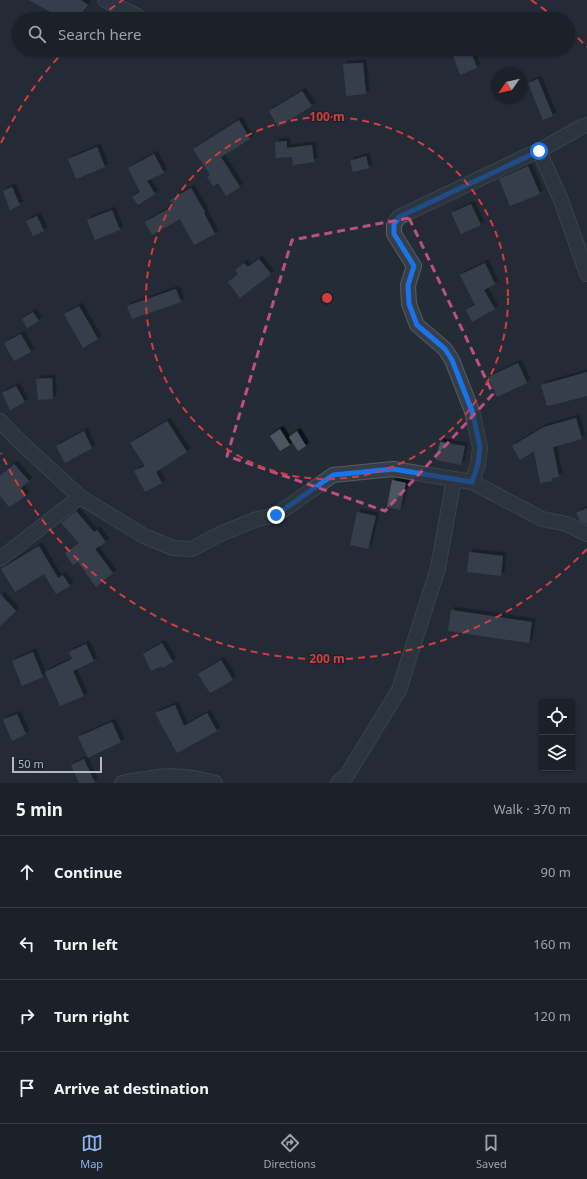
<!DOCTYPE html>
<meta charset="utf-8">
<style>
body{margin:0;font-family:"Noto Sans",sans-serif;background:#282e34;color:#f1f3f6}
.controls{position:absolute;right:12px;bottom:12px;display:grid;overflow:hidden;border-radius:4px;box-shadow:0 1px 3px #0004}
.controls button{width:36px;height:36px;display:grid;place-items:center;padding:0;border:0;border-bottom:1px solid #393e45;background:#1b2128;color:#f1f3f6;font:20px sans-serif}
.compass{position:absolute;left:491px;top:68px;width:36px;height:36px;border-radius:50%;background:#1b2128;box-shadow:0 1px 3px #0004;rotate:236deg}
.scale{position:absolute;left:12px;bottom:10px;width:90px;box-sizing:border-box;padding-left:4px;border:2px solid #b2b9c3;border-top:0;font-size:11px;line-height:14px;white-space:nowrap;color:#b2b9c3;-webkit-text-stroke:3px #1c232c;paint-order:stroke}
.stop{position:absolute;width:12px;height:12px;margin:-9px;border:3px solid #1a73e8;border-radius:50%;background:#fff}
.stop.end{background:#1a73e8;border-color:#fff;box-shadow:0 1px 4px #0008}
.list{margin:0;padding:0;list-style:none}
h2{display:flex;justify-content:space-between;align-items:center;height:52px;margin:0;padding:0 16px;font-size:17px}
h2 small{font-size:13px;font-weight:400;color:#a0a3a8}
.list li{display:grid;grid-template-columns:26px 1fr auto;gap:12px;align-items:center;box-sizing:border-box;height:72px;padding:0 16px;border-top:1px solid #393e45}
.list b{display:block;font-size:15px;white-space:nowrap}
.list em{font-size:13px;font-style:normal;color:#a0a3a8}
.icon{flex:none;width:22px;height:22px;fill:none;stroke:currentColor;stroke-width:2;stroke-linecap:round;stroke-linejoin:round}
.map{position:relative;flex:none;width:587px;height:783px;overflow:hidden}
.search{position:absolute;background:#1b2128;box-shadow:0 1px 3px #0004;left:12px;right:12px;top:12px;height:44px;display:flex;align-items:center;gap:10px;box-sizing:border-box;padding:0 14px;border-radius:22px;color:#a0a3a8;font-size:15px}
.sheet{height:340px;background:#1b2128}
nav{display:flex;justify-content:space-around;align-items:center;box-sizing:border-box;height:56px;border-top:1px solid #393e45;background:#1b2128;font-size:11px;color:#a0a3a8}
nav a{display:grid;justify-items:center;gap:2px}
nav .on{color:#8fb4eb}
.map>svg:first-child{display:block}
</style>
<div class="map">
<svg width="587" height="783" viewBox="0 0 587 783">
<defs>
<filter id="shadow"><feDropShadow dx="3.5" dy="-3.5" stdDeviation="0" flood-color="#0009"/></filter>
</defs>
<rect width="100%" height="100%" fill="#242c36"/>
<g fill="#4c5662" filter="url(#shadow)">
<path d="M29,0h52l7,5 -11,14h-21l2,-3z"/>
<path d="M451,49h19l7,19 -17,7z"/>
<path d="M363,63l3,31 -20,2 -3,-32z"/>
<path d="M538,79l15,37 -10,4 -15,-37z"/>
<path d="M302,91l10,15 -34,21 -9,-16z"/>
<path d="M239,120l11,19 -29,18 19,30 -14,9 -8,-13 -5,3 -6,-9 3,-2 -17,-26z"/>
<path d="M287,141v7l25,-3 2,17 -21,3 -1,-8 -16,1 -1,-16z"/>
<path d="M97,147l8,20 -29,12 -8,-20z"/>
<path d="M154,154l10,19 -17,8 8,13 -17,11 -6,-8 8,-5 -12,-24z"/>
<path d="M366,156l3,12 -16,4 -3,-11z"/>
<path d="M528,166l12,28 -30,12 -11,-27z"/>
<path d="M12,187l8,18 -10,5 -7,-19z"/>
<path d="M191,188l14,24 -1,1 11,21 -21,11 -14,-26 -28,16 -7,-13 29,-16 -4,-6z"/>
<path d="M471,204l10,21 -20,9 -10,-21z"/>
<path d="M112,210l8,20 -25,10 -8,-20z"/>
<path d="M37,216l7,15 -11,5 -7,-15z"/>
<path d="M259,259l12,15 -31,24 -12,-16 10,-8 -3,-4 9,-7 4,4z"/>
<path d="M485,263l10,21 -11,6 11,19 -23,13 -6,-12 9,-5 -15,-30z"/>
<path d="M176,289l5,13 -49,17 -5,-13z"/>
<path d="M79,306l19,33 -15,9 -19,-34z"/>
<path d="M33,312l6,9 -12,7 -5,-9z"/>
<path d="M21,334l10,18 -17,9 -10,-18z"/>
<path d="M518,363l9,20 -30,14 -9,-20z"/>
<path d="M587,372v24l-40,10 -6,-21z"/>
<path d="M52,378l1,21 -15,1 -2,-21z"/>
<path d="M16,386l9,16 -15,8 -8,-17z"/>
<path d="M576,418l6,21 -29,8 6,30 -7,1v3l-12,2 -6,-32 -14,9 -8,-14 32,-19z"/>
<path d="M167,421l20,31 -31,20 6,11 -17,9 -11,-21 11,-5 -15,-23z"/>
<path d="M280,429l10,16 -10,6 -10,-15z"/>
<path d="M84,431l8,17 -27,15 -9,-17z"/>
<path d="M297,431l9,15 -8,5 -9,-14z"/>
<path d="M440,442l25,4 -4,19 -25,-5z"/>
<path d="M14,464l15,17 -8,7 5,8 -17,11 -9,-11v-20z"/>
<path d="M392,480l14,3 -6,27 -13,-3z"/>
<path d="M587,508v16l-7,-3 -4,-8z"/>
<path d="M76,511l18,21 3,-2 9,12 -11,7 18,24 -17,14 -18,-25 -5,3 -8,-12 14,-10 -18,-20z"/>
<path d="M357,512l19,4 -8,33 -18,-4z"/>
<path d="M39,546l19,32 5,-3 7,11 -14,8 -12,-20 -29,18 -14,-23z"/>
<path d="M469,552l34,4 -2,20 -34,-4z"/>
<path d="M0,594l16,17 -16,15z"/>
<path d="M451,610l81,12 -3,21 -81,-12z"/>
<path d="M162,643l11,19 -11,6 -1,-2 -10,5 -8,-17z"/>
<path d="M86,644l8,17 -21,10 11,25 -24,10 -15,-34 27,-13 -3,-7z"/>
<path d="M33,652l10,25 -21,9 -10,-25z"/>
<path d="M221,660l12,20 -23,13 -12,-19z"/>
<path d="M175,705l9,21 23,-13 10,18 -40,22 -22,-40z"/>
<path d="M17,714l9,20 -14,7 -9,-21z"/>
<path d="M112,722l9,20 -33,16 -10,-21z"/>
<path d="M84,759l11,24h-16l-8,-18z"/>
</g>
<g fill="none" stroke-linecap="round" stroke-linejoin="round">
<defs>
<g id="minor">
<path d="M105,0l32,16"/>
<path d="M539,151l22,49 26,74"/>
<path d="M0,421l16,17 64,59 64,39 29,12 19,1 28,-15 37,-15 19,-4 57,-40 60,-6 79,13 70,37 25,5 20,10"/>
<path d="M472,482l6,-18 2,-17 -8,-36 -20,-51 -7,-11 -28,-24 -8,-21 -1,-19 6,-19 -20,-32v-10l5,-7 145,-69 37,-21 6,-2"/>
<path d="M0,559l80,-62"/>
<path d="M122,783c36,-7 56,-11 93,0"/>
<path d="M338,783l9,-8 52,-85 39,-122 16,-89"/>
</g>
</defs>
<use href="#minor" stroke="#555c65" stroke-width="16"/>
<use href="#minor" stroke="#373e47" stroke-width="14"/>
</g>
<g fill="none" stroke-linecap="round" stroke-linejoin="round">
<path stroke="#1a73e8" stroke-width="5" d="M276,515l57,-40 60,-6 79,13 6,-18 2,-17 -8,-36 -20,-51 -7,-11 -28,-24 -8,-21 -1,-19 6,-19 -20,-32v-10l5,-7 140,-66"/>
</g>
<path d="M0 0H587V783H0ZM409,218l84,176 -108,117 -158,-55 65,-216z" fill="#242c36" fill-opacity=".55" fill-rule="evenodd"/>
<path fill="none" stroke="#bc507f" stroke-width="3" stroke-dasharray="8 5" stroke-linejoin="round" d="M409,218l84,176 -108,117 -158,-55 65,-216z"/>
<g fill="none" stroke="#d13e3f" stroke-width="2" stroke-dasharray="7 5">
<circle cx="327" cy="298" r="181"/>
<path d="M587 549A361 361 0 0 1 1 453M1 143A361 361 0 0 1 65 50M100 17A361 361 0 0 1 123 0M531 0A361 361 0 0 1 554 17M569 30A361 361 0 0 1 587 47"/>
</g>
<circle cx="327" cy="298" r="6" fill="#d13e3f" stroke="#1c232c" stroke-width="2"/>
<g font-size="12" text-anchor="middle" font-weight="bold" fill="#d13e3f" stroke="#1c232c" stroke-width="3" stroke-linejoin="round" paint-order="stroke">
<text x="327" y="121">100 m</text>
<text x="327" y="663">200 m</text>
</g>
</svg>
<div class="controls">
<button><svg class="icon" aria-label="locate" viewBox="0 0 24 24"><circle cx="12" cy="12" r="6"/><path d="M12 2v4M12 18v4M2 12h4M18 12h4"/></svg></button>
<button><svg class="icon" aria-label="layers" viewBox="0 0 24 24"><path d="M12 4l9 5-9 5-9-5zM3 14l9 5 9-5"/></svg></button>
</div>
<svg class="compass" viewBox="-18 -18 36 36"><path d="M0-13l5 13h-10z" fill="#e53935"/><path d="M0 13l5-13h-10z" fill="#a0a3a8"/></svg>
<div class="scale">50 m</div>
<div class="stop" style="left:539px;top:151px"></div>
<div class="stop end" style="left:276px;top:515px"></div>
<div class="search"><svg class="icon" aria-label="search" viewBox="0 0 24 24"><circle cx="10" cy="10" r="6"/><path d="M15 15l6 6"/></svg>Search here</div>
</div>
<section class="sheet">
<h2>5 min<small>Walk · 370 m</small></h2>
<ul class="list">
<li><svg class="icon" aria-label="ahead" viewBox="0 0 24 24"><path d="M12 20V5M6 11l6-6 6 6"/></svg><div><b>Continue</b></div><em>90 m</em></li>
<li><svg class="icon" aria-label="left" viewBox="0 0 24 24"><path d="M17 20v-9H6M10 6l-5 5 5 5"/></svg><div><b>Turn left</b></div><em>160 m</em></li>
<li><svg class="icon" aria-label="right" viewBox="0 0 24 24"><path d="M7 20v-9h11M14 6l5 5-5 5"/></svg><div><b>Turn right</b></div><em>120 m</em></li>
<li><svg class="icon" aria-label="arrive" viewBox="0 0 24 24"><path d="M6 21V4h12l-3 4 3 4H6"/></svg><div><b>Arrive at destination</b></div></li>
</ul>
</section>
<nav>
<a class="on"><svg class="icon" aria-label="map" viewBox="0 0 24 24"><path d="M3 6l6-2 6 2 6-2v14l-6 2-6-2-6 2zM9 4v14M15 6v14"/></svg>Map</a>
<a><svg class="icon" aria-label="directions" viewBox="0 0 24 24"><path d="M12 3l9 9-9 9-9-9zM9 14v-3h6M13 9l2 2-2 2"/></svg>Directions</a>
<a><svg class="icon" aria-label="saved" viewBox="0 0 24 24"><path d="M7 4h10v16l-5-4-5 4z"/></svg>Saved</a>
</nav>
